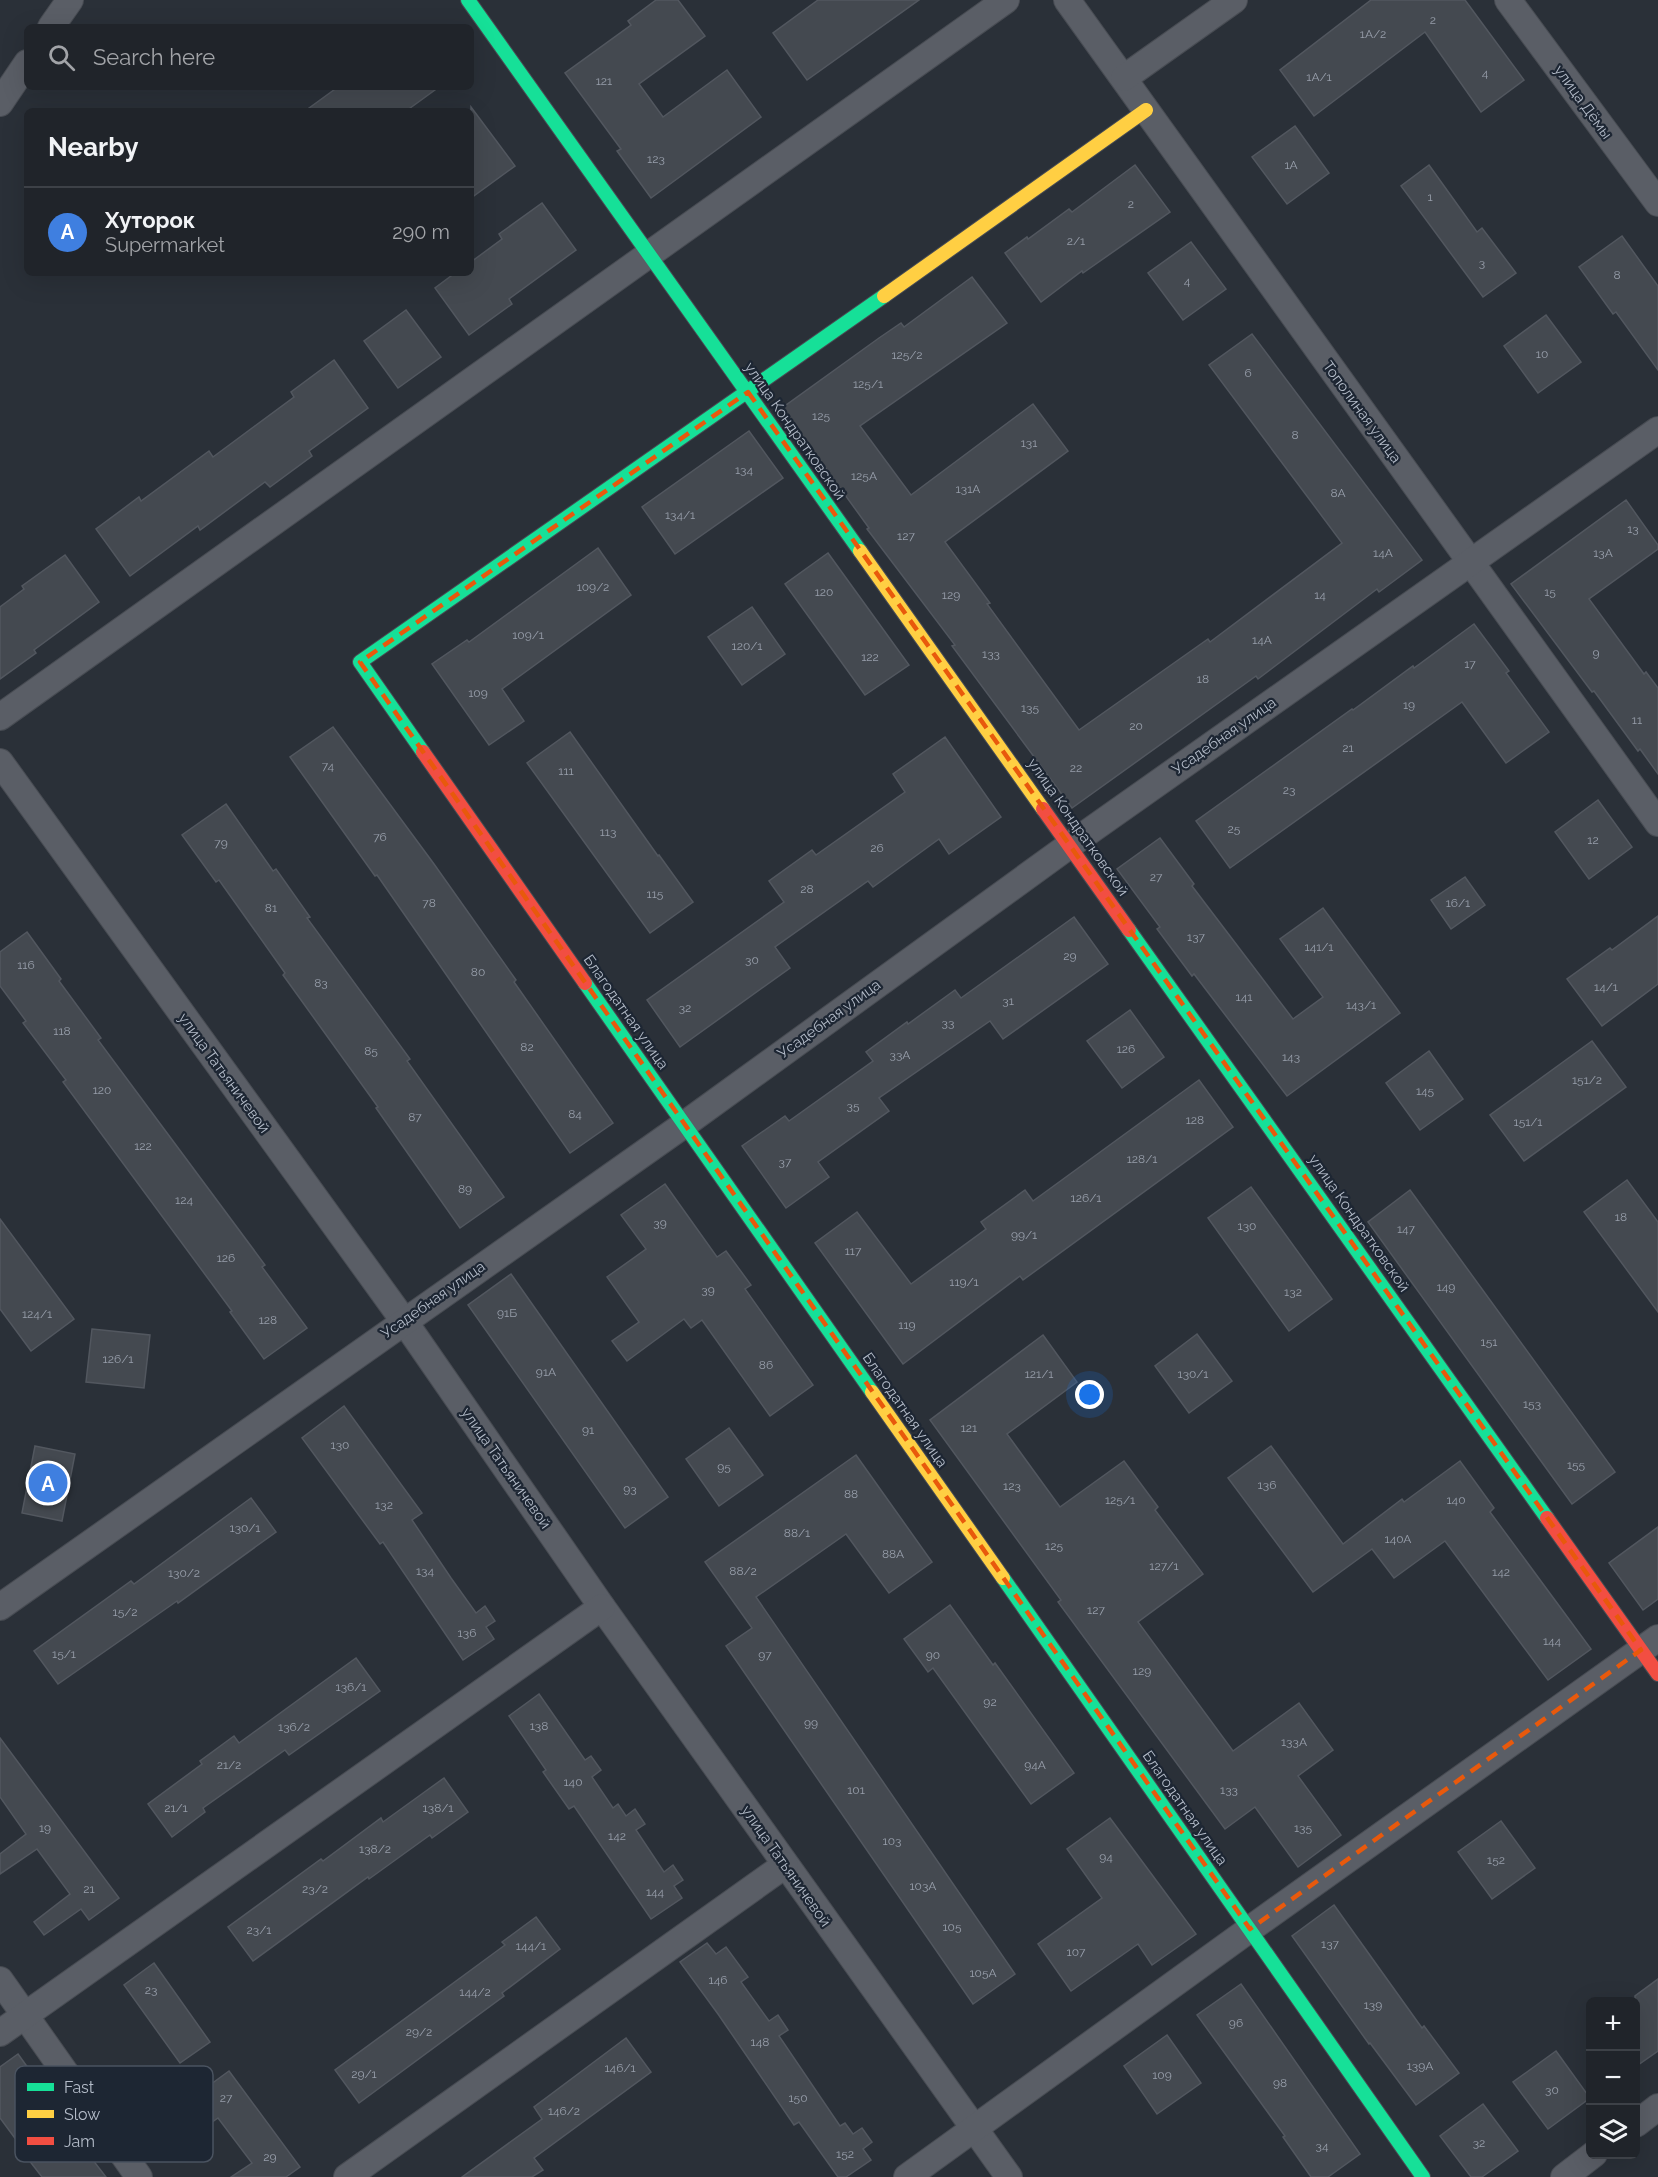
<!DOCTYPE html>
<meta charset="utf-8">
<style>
body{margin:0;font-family:Raleway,sans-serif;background:#282c32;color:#f1f3f6}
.controls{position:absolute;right:18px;bottom:18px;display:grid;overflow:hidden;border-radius:9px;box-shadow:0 6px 24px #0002}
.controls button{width:54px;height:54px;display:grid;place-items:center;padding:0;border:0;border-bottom:2px solid #3d4147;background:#20242a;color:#f1f3f6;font:30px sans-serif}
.you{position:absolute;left:1090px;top:1395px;width:21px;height:21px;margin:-15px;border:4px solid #fff;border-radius:50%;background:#1a73e8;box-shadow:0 0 0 9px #1a73e833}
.badge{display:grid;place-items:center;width:39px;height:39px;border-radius:50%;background:#db2777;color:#fff;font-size:20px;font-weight:700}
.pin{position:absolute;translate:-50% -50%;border:3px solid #fff;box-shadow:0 2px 6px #0006}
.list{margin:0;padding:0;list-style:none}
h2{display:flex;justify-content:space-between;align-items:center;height:78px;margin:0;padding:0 24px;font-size:26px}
h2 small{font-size:20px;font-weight:400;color:#a2a4a8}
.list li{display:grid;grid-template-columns:39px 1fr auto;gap:18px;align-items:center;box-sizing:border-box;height:90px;padding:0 24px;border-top:2px solid #3d4147}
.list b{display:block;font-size:22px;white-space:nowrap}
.list p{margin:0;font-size:20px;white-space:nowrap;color:#a2a4a8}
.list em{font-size:20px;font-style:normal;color:#a2a4a8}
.icon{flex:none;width:33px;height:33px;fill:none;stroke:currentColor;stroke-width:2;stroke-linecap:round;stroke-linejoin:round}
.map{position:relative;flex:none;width:1658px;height:2177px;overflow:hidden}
.search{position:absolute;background:#20242a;box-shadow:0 6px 24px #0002;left:24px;top:24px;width:450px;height:66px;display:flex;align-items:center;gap:15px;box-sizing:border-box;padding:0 21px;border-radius:9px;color:#a2a4a8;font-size:22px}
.panel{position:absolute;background:#20242a;box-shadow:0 6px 24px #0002;left:24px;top:108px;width:450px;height:168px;border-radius:9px}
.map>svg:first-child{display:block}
</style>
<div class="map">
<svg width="1658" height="2177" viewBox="0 0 1658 2177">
<rect width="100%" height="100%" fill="#2a3038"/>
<g fill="#444950" stroke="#52575f" stroke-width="1.5">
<path d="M656,0h22l27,36 -66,48 24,33 64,-47 34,47 -110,81 -34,-47 4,-2 -56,-76 66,-48 -3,-4z"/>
<path d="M818,0h101l-112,80 -34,-47z"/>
<path d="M1371,0h94l59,80 -43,32 -56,-80 -111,84 -34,-46z"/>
<path d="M338,87h101l-33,24h-101z"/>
<path d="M471,107l44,59 -44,32z"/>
<path d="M1295,126l34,47 -42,31 -35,-47z"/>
<path d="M1135,165l35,47 -87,61 -1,-2 -41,31 -36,-49 22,-16 1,2 41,-30 3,3z"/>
<path d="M1429,165l48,67 5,-4 34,45 -33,24 -82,-111z"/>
<path d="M542,203l34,47 -67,49 3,5 -43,31 -34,-47 20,-15h16v-11l31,-23 -3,-5z"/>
<path d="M1622,236l36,50v84l-42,-58 -3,2 -34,-47z"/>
<path d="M1191,242l35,47 -43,31 -35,-47z"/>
<path d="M972,277l35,46 -147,103 51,69 122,-91 35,47 -123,91 45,61 -3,1 92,126 129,-91 2,3 132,-99 -133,-178 43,-31 170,226 -43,32 -2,-3 -119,90 -2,-3 -184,132 -120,-162 3,-1 -88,-116 2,-1 -87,-120 97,-70 22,-15 3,4z"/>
<path d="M406,310l35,47 -43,31 -34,-47z"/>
<path d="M1546,315l35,47 -43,31 -34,-47z"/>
<path d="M334,360l34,48 -59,43 3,5 -42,31 -5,-5 -65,48 -2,-4 -68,50 -34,-47 43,-32 2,4 68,-50 4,6 81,-60 -3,-5z"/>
<path d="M749,431l34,47 -108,76 -33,-47z"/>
<path d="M1626,500l32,45v4l-69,50 55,75 2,-2 12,16v86l-18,-25 -2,2 -44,-60 -2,1 -81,-108z"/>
<path d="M598,548l33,47 -129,94 22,32 -35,24 -57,-81 35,-24 2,2z"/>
<path d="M828,553l81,112 -44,30 -80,-111z"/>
<path d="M65,555l34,47 -65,48 2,3 -36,26v-72l24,-18 -2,-3z"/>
<path d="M752,607l33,47 -43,31 -34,-48z"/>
<path d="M1474,624l35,47 -3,2 43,59 -43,31 -44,-61 -232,166 -34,-47 156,-112 1,1 60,-44 1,2z"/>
<path d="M333,727l101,137 82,116 -2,2 99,141 -43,30 -193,-278 -2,1 -85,-119z"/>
<path d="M570,732l88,124 1,-1 34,47 -43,31 -123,-170z"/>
<path d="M945,737l56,80 -52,37 -10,-15 -66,48 -5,-6 -93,66 15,21 -110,79 -33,-47 137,-98 -15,-21 43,-31 4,5 89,-63 -12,-18z"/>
<path d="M1598,800l34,47 -43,32 -34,-47z"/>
<path d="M226,804l47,67 3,-2 34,48 -3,1 103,141 -3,2 97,136 -44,31 -84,-120 2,-1 -95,-132 2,-2 -66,-93 -3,2 -34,-47z"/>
<path d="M1160,838l34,46 -2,2 101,133 30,-22 -43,-58 43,-31 77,105 -113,83 -93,-122 -2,2 -35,-47 3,-2 -43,-58z"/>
<path d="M1465,877l20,28 -34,24 -20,-29z"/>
<path d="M1658,916v68l-56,42 -35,-47 43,-31 2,2z"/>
<path d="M1074,917l34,47 -105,75 -13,-18 -111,77 10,13 -71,51 11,15 -43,31 -44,-62 43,-30 4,5 84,-60 -7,-9 41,-30 1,2 47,-34 6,8z"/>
<path d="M27,932l34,47 -2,2 42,57 -3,2 167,225 -3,2 45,61 -43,31 -34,-47 2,-1 -169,-229 3,-2 -43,-57 3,-2 -26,-35v-34z"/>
<path d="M1130,1010l34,47 -42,31 -35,-47z"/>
<path d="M1592,1041l34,46 -102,74 -34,-46z"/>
<path d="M1429,1051l34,48 -43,31 -34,-47z"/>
<path d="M1199,1080l34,47 -210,153 -3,-4 -117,88 -88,-121 42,-31 54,72 75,-55 -5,-7 44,-32 8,11z"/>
<path d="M1627,1180l31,42v90l-74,-100z"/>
<path d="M665,1184l52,73 9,-6 25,34 -6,4 68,96 -43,31 -68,-96 -11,8 -7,-9 -57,42 -15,-20 27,-19 -32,-45 39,-28 -25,-34z"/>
<path d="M1251,1187l81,112 -43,32 -81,-113z"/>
<path d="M1410,1190l205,282 -43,32 -204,-282z"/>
<path d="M0,1219l74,100 -43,32 -31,-42z"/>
<path d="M511,1274l157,223 -43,31 -157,-223z"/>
<path d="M92,1329l58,6 -6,53 -58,-6z"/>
<path d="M1197,1334l35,47 -43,32 -34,-47z"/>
<path d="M1043,1335l34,47 -70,52 53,73 64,-46 34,46 -3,3 48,64 -65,48 95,129 66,-48 34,47 -35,26 43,59 -43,32 -43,-60 -30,22 -167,-227 3,-2 -131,-180z"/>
<path d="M344,1406l78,107 -10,7 39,58 25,35 9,-7 10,15 -9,6 8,12 -31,21 -80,-118 -3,2 -78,-106z"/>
<path d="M729,1428l34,47 -44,31 -33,-47z"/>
<path d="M35,1446l40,8 -13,67 -40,-8z"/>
<path d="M1271,1446l72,98 59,-45 2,3 56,-41 34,47 -4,4 101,137 -43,31 -103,-139 -51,37 -22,-29 -59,43 -85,-114z"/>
<path d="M856,1455l76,107 -43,31 -43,-59 -90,63 259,377 -42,30 -247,-358 26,-18 -47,-66z"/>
<path d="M251,1498l25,34 -98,71 -1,-2 -119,83 -24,-33 97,-70 3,3z"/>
<path d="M1658,1527v72l-15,11 -34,-47z"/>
<path d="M950,1605l43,60 2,-2 79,110 -43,31 -98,-136 -5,4 -24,-33z"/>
<path d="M356,1658l24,33 -91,64 -4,-5 -82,58 2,4 -33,25 -24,-33 54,-40 -2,-3 34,-25 5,7z"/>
<path d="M539,1694l46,66 6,-4 10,14 -9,7 21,31 5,-4 8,12 9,-7 10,15 -9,6 28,42 9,-7 10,15 -9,6 8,12 -31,21 -77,-113 -5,3 -26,-37 3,-2 -37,-54z"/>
<path d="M0,1738l119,160 -30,22 -8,-11 -37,26 -10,-13 36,-28 -33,-45 -37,25v-20l26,-20 -26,-37z"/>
<path d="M444,1778l24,34 -36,26 -2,-3 -61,44 -1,-2 -115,84 -25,-34 93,-68 2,2 58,-43 2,4z"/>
<path d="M1110,1818l86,116 -44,31 -14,-21 -67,47 -33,-47 64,-46 -35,-49z"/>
<path d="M1501,1821l34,47 -43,31 -34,-47z"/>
<path d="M1334,1905l88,123 2,-2 35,47 -43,32 -46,-62 -1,1 -77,-108z"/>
<path d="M536,1917l24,32 -58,44 2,3 -145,107 -24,-33 170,-125 -3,-3z"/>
<path d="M707,1943l9,11 10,-7 22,30 -7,5 28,39 9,-6 10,15 -9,6 61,90 5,-3 8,11 9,-6 10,14 -9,7 8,11 -25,17h-8l-39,-55 -5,3 -76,-111 -38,-52z"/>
<path d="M154,1963l56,79 -30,21 -56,-78z"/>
<path d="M1658,1979v72l-23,16v-71z"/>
<path d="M1241,1984l119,170 -32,23h-17l-28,-40 2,-1 -88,-121z"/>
<path d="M1167,2035l34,48 -44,31 -33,-48z"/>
<path d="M626,2038l25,34 -117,86 9,12 -11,7h-70l80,-58 -8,-12z"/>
<path d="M1556,2051l34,47 -42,31 -35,-47z"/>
<path d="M18,2054l65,90 -1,2 24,31h-64l-24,-31 2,-1 -20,-27v-51z"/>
<path d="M229,2071l71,96 -14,10h-55l21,-14 -34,-45 -10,7 -10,-15 9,-6 -8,-11z"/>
<path d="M1483,2104l35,47 -36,26h-11l-31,-41z"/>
</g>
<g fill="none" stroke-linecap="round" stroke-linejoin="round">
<defs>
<g id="street">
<path d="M1067,0l591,823"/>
<path d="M1508,0l150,203"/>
<path d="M51,27l19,-27"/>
<path d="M1124,78l110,-78"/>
<path d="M0,103l27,-40"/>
<path d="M0,717l1006,-717"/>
<path d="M0,762l404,559 198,286 407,570"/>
<path d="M0,1607l685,-483 385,-279 588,-415"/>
<path d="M0,1980l139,197"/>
<path d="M0,2033l602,-426"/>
<path d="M1636,2124l22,-17"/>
<path d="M347,2177l438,-312"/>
<path d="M907,2177l343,-248 408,-291"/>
<path d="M1564,2177l30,-23"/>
</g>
<g id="fast">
<path d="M468,0l392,551"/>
<path d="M423,752l-63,-90 524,-366"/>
<path d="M1129,930l418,588"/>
<path d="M585,983l287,409"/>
<path d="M1003,1578l420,599"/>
</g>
<g id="slow">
<path d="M884,296l262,-186"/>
<path d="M860,551l183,258"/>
<path d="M872,1392l131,186"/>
</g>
<g id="jam">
<path d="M423,752l162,231"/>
<path d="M1043,809l86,121"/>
<path d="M1547,1518l111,156"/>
</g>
</defs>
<use href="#street" stroke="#484c53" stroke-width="28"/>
<use href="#fast" stroke="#484c53" stroke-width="16"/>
<use href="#slow" stroke="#484c53" stroke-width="16"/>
<use href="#jam" stroke="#484c53" stroke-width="16"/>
<use href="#street" stroke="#5a5e66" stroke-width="26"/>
<use href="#fast" stroke="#16e098" stroke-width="14"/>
<use href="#slow" stroke="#ffcf43" stroke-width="14"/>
<use href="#jam" stroke="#f24e42" stroke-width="14"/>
</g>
<path fill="none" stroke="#e8590c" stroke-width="4.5" stroke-dasharray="12 8" stroke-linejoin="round" d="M748,392l893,1258 -391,279 -890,-1267z"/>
<g text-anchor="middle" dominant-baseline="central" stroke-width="4.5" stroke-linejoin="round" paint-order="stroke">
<g font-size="12" fill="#989fab">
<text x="1433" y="20">2</text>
<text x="1373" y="34">1А/2</text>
<text x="1485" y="73">4</text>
<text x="1319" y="77">1А/1</text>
<text x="604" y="81">121</text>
<text x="656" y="159">123</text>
<text x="1291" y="165">1А</text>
<text x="1430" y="197">1</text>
<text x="1131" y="204">2</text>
<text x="1076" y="241">2/1</text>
<text x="1482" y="263">3</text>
<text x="1617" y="275">8</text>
<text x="1187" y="281">4</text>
<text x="1542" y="354">10</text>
<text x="907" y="355">125/2</text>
<text x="1248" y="373">6</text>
<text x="868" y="384">125/1</text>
<text x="821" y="416">125</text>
<text x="1295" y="435">8</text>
<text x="1029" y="443">131</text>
<text x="744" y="470">134</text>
<text x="864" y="476">125А</text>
<text x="968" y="489">131А</text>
<text x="1338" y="493">8А</text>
<text x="680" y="515">134/1</text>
<text x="1633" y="529">13</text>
<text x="906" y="536">127</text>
<text x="1383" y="553">14А</text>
<text x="1603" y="553">13А</text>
<text x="593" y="587">109/2</text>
<text x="824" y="592">120</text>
<text x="1550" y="592">15</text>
<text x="951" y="595">129</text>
<text x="1320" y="595">14</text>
<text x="528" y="635">109/1</text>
<text x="1262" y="640">14А</text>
<text x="747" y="646">120/1</text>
<text x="1596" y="653">9</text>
<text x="991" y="654">133</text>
<text x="870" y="657">122</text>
<text x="1470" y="664">17</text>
<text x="1203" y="679">18</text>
<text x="478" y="693">109</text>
<text x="1409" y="705">19</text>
<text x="1030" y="708">135</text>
<text x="1637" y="720">11</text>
<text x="1136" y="726">20</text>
<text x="1348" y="748">21</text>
<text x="328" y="766">74</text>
<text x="1076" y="768">22</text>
<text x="566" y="771">111</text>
<text x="1289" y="790">23</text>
<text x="1234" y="829">25</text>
<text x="608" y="832">113</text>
<text x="380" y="837">76</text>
<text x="1593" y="840">12</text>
<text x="221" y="843">79</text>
<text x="877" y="848">26</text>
<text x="1156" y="877">27</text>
<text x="807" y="889">28</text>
<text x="655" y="894">115</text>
<text x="429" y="903">78</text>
<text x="1458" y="903">16/1</text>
<text x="271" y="908">81</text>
<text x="1196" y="937">137</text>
<text x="1319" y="947">141/1</text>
<text x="1070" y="956">29</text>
<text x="752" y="960">30</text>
<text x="26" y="965">116</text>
<text x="478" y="972">80</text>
<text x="321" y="983">83</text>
<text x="1606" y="987">14/1</text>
<text x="1244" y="997">141</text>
<text x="1008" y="1001">31</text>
<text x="1361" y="1005">143/1</text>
<text x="685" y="1008">32</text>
<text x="948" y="1023">33</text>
<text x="62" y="1031">118</text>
<text x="527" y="1047">82</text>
<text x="1126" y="1049">126</text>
<text x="371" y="1051">85</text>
<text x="900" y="1055">33А</text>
<text x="1291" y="1057">143</text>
<text x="1587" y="1080">151/2</text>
<text x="102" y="1090">120</text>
<text x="1425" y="1091">145</text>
<text x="853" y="1106">35</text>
<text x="575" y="1114">84</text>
<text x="415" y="1117">87</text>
<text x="1195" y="1120">128</text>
<text x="1528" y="1122">151/1</text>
<text x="143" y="1146">122</text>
<text x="1142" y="1159">128/1</text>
<text x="785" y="1162">37</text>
<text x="465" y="1189">89</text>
<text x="1086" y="1198">126/1</text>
<text x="184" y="1200">124</text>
<text x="1621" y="1217">18</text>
<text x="660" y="1223">39</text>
<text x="1247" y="1226">130</text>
<text x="1406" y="1229">147</text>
<text x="1024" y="1235">99/1</text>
<text x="853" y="1251">117</text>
<text x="226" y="1258">126</text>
<text x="964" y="1282">119/1</text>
<text x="1446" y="1287">149</text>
<text x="708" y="1290">39</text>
<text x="1293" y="1292">132</text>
<text x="507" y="1313">91Б</text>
<text x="37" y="1314">124/1</text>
<text x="268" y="1320">128</text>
<text x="907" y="1325">119</text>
<text x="1489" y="1342">151</text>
<text x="118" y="1359">126/1</text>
<text x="766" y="1365">86</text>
<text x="546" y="1372">91А</text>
<text x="1039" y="1374">121/1</text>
<text x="1193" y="1374">130/1</text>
<text x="1532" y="1404">153</text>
<text x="969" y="1428">121</text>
<text x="588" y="1430">91</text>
<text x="340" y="1445">130</text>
<text x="1576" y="1465">155</text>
<text x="724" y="1467">95</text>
<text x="1267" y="1485">136</text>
<text x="1012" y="1486">123</text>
<text x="630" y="1489">93</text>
<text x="851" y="1494">88</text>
<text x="1120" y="1500">125/1</text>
<text x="1456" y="1500">140</text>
<text x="384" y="1505">132</text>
<text x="245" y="1528">130/1</text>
<text x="797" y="1533">88/1</text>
<text x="1398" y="1539">140А</text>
<text x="1054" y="1546">125</text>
<text x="893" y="1554">88А</text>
<text x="1164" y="1566">127/1</text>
<text x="425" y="1571">134</text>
<text x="743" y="1571">88/2</text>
<text x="1501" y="1572">142</text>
<text x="184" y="1573">130/2</text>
<text x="1096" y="1610">127</text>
<text x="125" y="1612">15/2</text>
<text x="467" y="1633">136</text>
<text x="1552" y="1641">144</text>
<text x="64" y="1654">15/1</text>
<text x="765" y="1655">97</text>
<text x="933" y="1655">90</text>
<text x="1142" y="1671">129</text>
<text x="351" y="1687">136/1</text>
<text x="990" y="1702">92</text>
<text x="811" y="1723">99</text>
<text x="539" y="1726">138</text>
<text x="294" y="1727">136/2</text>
<text x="1294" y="1742">133А</text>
<text x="229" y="1765">21/2</text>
<text x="1035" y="1765">94А</text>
<text x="573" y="1782">140</text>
<text x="856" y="1790">101</text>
<text x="1229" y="1790">133</text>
<text x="176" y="1808">21/1</text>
<text x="438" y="1808">138/1</text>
<text x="45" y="1828">19</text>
<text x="1303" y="1828">135</text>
<text x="617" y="1836">142</text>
<text x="892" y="1841">103</text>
<text x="375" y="1849">138/2</text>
<text x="1106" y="1857">94</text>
<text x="1496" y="1860">152</text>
<text x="923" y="1886">103А</text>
<text x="89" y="1889">21</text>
<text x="315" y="1889">23/2</text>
<text x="655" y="1892">144</text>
<text x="952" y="1927">105</text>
<text x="259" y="1930">23/1</text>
<text x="1330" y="1944">137</text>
<text x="531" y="1946">144/1</text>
<text x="1076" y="1952">107</text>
<text x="983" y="1973">105А</text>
<text x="718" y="1980">146</text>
<text x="151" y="1990">23</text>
<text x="475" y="1992">144/2</text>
<text x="1373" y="2005">139</text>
<text x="1236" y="2023">96</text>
<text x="419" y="2032">29/2</text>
<text x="760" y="2042">148</text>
<text x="1420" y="2066">139А</text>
<text x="620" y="2068">146/1</text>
<text x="364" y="2074">29/1</text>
<text x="1162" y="2075">109</text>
<text x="1280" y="2083">98</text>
<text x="1552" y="2090">30</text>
<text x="226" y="2098">27</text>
<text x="798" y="2098">150</text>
<text x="564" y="2111">146/2</text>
<text x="1479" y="2143">32</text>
<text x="1322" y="2146">34</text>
<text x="845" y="2154">152</text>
<text x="270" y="2157">29</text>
</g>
<g font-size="15" fill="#b4bcc9" stroke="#1d2633">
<text transform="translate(1583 102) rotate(54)">улица Дёмы</text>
<text transform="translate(1362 412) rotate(54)">Тополиная улица</text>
<text transform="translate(795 431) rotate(55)">улица Кондратковской</text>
<text transform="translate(1224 736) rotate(-35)">Усадебная улица</text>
<text transform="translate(1078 827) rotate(55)">улица Кондратковской</text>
<text transform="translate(626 1012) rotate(55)">Благодатная улица</text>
<text transform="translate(829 1019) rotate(-36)">Усадебная улица</text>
<text transform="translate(224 1073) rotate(54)">улица Татьяничевой</text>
<text transform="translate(1359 1223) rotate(55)">улица Кондратковской</text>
<text transform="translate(433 1300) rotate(-35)">Усадебная улица</text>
<text transform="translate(905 1410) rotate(55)">Благодатная улица</text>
<text transform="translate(506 1468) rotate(55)">улица Татьяничевой</text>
<text transform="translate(1185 1808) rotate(55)">Благодатная улица</text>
<text transform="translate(786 1866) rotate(55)">улица Татьяничевой</text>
</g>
</g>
<rect x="15" y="2066" width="198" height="96" rx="9" fill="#1d2633" stroke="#4a5360" stroke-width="1.5"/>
<rect x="27" y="2083" width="27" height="8" fill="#16e098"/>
<rect x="27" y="2110" width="27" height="8" fill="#ffcf43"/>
<rect x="27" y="2137" width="27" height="8" fill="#f24e42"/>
<g font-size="16" fill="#b4bcc9">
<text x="64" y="2093">Fast</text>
<text x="64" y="2120">Slow</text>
<text x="64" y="2147">Jam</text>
</g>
</svg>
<div class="controls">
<button>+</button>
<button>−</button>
<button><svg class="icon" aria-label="layers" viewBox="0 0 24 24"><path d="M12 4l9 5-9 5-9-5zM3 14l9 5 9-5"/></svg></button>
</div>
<div class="you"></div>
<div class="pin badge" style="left:48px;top:1483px;background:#3f7fe0">A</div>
<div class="search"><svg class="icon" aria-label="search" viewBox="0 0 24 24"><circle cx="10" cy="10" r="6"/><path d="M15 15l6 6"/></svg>Search here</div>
<section class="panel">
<h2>Nearby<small></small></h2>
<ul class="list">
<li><span class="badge" style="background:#3f7fe0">A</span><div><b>Хуторок</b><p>Supermarket</p></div><em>290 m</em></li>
</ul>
</section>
</div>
